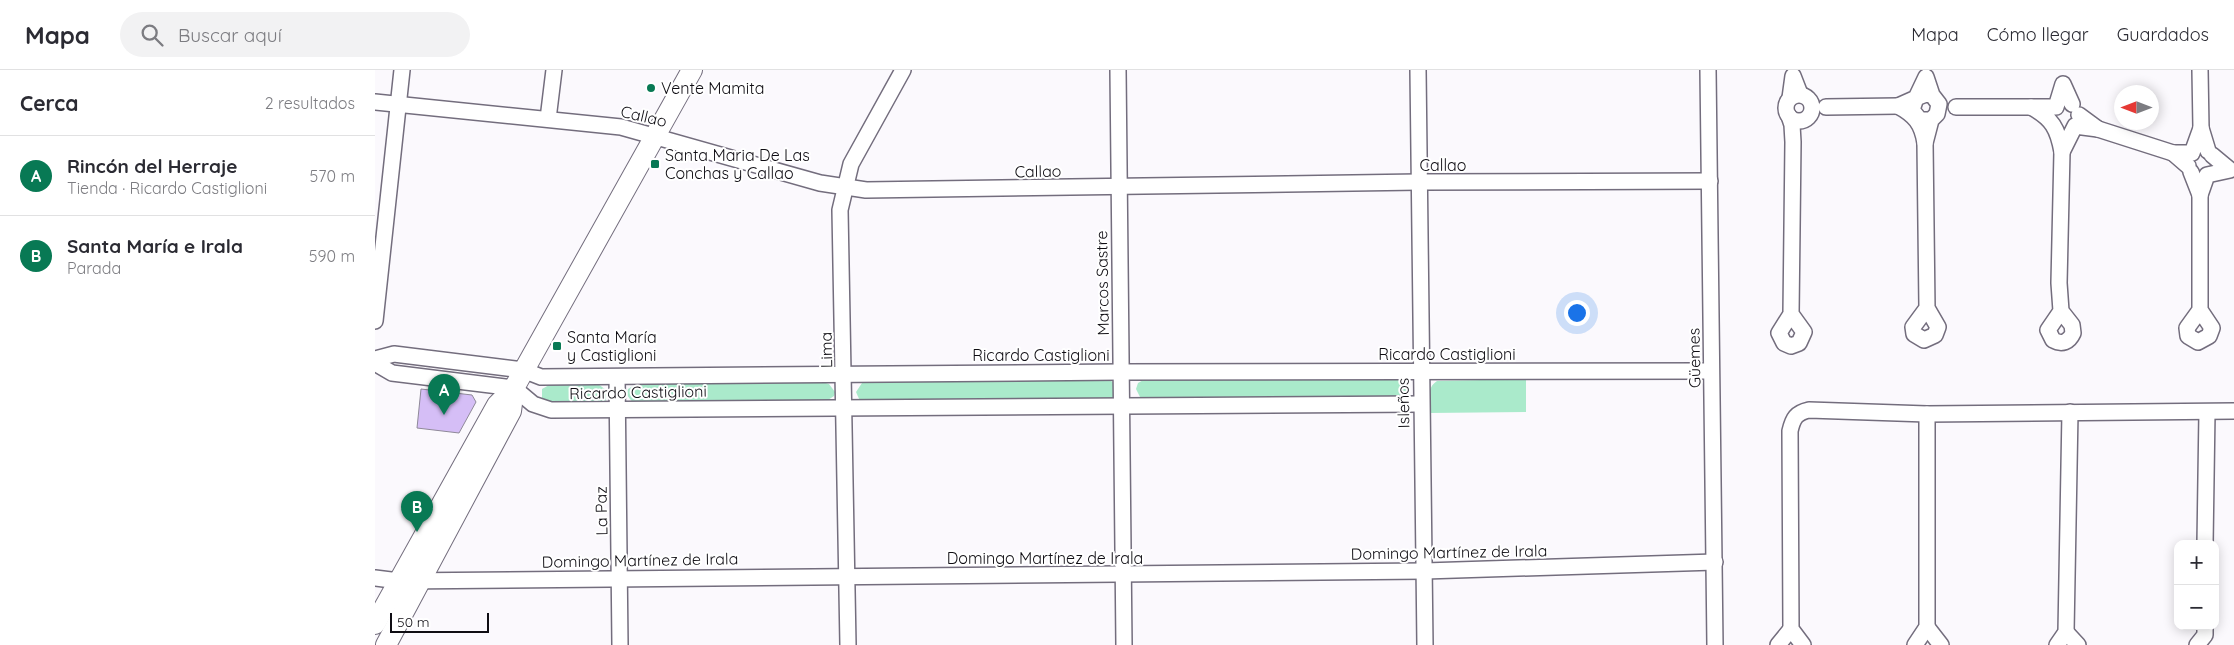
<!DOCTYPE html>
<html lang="es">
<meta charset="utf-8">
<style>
body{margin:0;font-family:Quicksand,sans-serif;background:#f2f2f3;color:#2b2b33}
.controls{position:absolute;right:15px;bottom:15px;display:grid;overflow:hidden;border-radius:10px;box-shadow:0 2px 12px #0003}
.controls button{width:45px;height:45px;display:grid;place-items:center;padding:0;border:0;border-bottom:1px solid #e1e1e2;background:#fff;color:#2b2b33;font:25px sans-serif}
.compass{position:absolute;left:1739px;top:15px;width:45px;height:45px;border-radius:50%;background:#fff;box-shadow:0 2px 12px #0003;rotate:270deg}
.scale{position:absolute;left:15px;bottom:12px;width:99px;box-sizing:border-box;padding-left:5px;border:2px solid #0f0d13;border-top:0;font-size:14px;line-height:18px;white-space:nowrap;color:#0f0d13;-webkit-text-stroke:4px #fff;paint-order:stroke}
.you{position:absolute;left:1201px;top:242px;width:18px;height:18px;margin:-12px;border:4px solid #fff;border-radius:50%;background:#1a73e8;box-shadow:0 0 0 8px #1a73e833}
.badge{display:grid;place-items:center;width:32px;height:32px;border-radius:50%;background:#087954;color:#fff;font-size:16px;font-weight:700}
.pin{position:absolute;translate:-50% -41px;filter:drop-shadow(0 1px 2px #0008)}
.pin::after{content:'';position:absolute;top:26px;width:18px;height:15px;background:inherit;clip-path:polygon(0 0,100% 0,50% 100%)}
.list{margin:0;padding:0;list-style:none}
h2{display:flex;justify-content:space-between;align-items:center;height:65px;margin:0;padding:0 20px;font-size:21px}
h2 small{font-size:16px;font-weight:400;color:#7c7c81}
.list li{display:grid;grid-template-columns:32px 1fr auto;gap:15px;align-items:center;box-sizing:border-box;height:80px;padding:0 20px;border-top:1px solid #e1e1e2}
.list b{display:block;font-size:19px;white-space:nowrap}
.list p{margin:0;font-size:16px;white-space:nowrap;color:#7c7c81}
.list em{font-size:16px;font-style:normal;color:#7c7c81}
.icon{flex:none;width:28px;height:28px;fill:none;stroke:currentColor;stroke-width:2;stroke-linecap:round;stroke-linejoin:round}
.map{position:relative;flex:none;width:1859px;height:575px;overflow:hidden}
header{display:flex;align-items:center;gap:30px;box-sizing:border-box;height:70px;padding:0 25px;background:#fff;border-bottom:1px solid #e1e1e2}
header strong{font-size:24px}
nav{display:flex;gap:28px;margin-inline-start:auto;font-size:18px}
.search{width:350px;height:45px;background:#f2f2f3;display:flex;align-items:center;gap:12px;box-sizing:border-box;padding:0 18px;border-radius:28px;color:#7c7c81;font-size:19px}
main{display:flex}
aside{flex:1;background:#fff}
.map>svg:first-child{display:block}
</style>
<header>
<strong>Mapa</strong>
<div class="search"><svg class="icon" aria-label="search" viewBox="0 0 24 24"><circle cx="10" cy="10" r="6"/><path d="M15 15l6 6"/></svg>Buscar aquí</div>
<nav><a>Mapa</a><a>Cómo llegar</a><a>Guardados</a></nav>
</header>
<main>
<aside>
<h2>Cerca<small>2 resultados</small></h2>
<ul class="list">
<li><span class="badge">A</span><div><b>Rincón del Herraje</b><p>Tienda · Ricardo Castiglioni</p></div><em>570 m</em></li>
<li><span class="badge">B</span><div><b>Santa María e Irala</b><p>Parada</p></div><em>590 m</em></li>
</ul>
</aside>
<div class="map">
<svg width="1859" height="575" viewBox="0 0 1859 575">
<rect width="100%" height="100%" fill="#fbf9fd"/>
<g fill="#aaeacb">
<path d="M772,308h253l6,1 4,10 -2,4 -8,6h-259l-5,-10 2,-6z"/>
<path d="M731,309c11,2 15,15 4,21l-250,1 -4,-9 6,-9 4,-2z"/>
<path d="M1151,309v33l-97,1c0,-11 -3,-25 8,-32z"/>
<path d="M448,312l6,2 6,8 -1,4 -9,6 -192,1 -6,-8 1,-6 10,-6z"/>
<path d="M176,314h47l8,6v10l-4,4 -50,3 -10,-7v-11z"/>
</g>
<path fill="#d5bef6" stroke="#8f8999" d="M46,319l51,6 4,7 -17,31 -42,-5z"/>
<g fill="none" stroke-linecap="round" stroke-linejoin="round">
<defs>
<g id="minor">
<path d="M743,0l6,575"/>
<path d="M1043,0l7,575"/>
<path d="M1333,0l7,575"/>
<path d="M1825,0l1,58"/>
<circle cx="1424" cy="38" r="13"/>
<path d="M1415,28l3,-22 7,18"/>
<path d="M0,32l246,25 199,56 46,7 553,-8 291,-1"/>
<path d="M1697,34l-9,-20 -7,23h-25c21,11 27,22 31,45l13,-26 23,3 -19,-14"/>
<path d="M1451,37l72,-1"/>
<path d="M1581,37h75"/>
<path d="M1414,46l3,9 1,17 -2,172 -12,19 5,10 7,3 8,-3 5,-11 -13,-18"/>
<path d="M173,49l6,-49"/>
<path d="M1556,50l-6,23c-3,-19 -10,-28 -27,-37l18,-8 10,-21 6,18 7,9 -2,10 -6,6h-11l-8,-10 4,-12 10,-4 6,1"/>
<path d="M1723,59l75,24"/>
<path d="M1550,73l2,165 11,19 -3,8 -11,5 -10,-6 -1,-7 14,-19"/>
<path d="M1813,96l-15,-13h19l9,-25 7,23"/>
<path d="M1816,102l9,23 7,-20 23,-5 -18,-15"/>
<path d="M1825,240l-13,18 1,8 10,6 11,-6 3,-8 -12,-18v-115"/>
<path d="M1686,241l-13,19 5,10c9,5 16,2 20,-7l-1,-8 -11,-14 -2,-28 3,-131"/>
<path d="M0,251l27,-251"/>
<path d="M0,289l19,-5 129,16 18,7 579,-5 591,-1"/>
<path d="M0,293l17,10 122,15 19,16 18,6 870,-6"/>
<path d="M242,307l3,268"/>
<path d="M1830,474l2,-132"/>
<path d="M0,508l24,3 1026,-10 290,-9"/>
<path d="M1552,557l14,18"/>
<path d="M1691,562l12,13"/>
<path d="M473,575l-8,-435 11,-46 52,-94"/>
<path d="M1403,575l13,-16"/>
<path d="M1428,575l-12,-16 -1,-198c3,-13 6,-18 19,-21l118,4 307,-3"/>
<path d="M1540,575l12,-18v-213"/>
<path d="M1682,575l9,-13 4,-220"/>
<path d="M1822,575l8,-10v-9"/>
</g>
<g id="major">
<path d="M0,554l122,-219 17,-17 178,-318"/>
<path d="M11,575l125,-234 3,-23"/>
</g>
</defs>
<use href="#minor" stroke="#736d7d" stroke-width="18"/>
<use href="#major" stroke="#736d7d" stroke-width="22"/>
<use href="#minor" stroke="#fff" stroke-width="15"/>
<use href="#major" stroke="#fff" stroke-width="20"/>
</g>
<g fill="#087954" stroke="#fff" stroke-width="2">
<circle cx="276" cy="18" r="5"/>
<rect x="275" y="89" width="10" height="10" rx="2.5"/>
<rect x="177" y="271" width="10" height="10" rx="2.5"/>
</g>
<g text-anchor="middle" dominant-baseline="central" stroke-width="4" stroke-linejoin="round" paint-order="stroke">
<g font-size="16" fill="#0f0d13" stroke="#fff" text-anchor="start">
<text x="286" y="18">Vente Mamita</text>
<text x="290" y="85">Santa Maria De Las<tspan x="290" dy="18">Conchas y Callao</tspan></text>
<text x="192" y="267">Santa María<tspan x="192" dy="18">y Castiglioni</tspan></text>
</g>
<g font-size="16" fill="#0f0d13" stroke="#fff">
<text transform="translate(269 46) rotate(13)">Callao</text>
<text x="1068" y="95">Callao</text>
<text transform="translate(663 101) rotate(-1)">Callao</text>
<text transform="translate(727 213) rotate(-91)">Marcos Sastre</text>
<text transform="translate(451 280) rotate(-91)">Lima</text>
<text x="1072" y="284">Ricardo Castiglioni</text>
<text x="666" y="285">Ricardo Castiglioni</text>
<text transform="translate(1319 288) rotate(-91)">Güemes</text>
<text transform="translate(263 322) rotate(-1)">Ricardo Castiglioni</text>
<text transform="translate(1028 333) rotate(-91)">Isleños</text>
<text transform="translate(226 441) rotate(-91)">La Paz</text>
<text transform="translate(1074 482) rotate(-1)">Domingo Martínez de Irala</text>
<text x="670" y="488">Domingo Martínez de Irala</text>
<text transform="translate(265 490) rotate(-1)">Domingo Martínez de Irala</text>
</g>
</g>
</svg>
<div class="controls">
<button>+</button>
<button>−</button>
</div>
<svg class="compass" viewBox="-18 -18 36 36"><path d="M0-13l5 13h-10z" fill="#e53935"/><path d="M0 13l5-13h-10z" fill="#7c7c81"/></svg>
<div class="scale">50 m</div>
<div class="you"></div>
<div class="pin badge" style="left:69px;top:345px">A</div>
<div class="pin badge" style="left:42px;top:462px">B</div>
</div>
</main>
